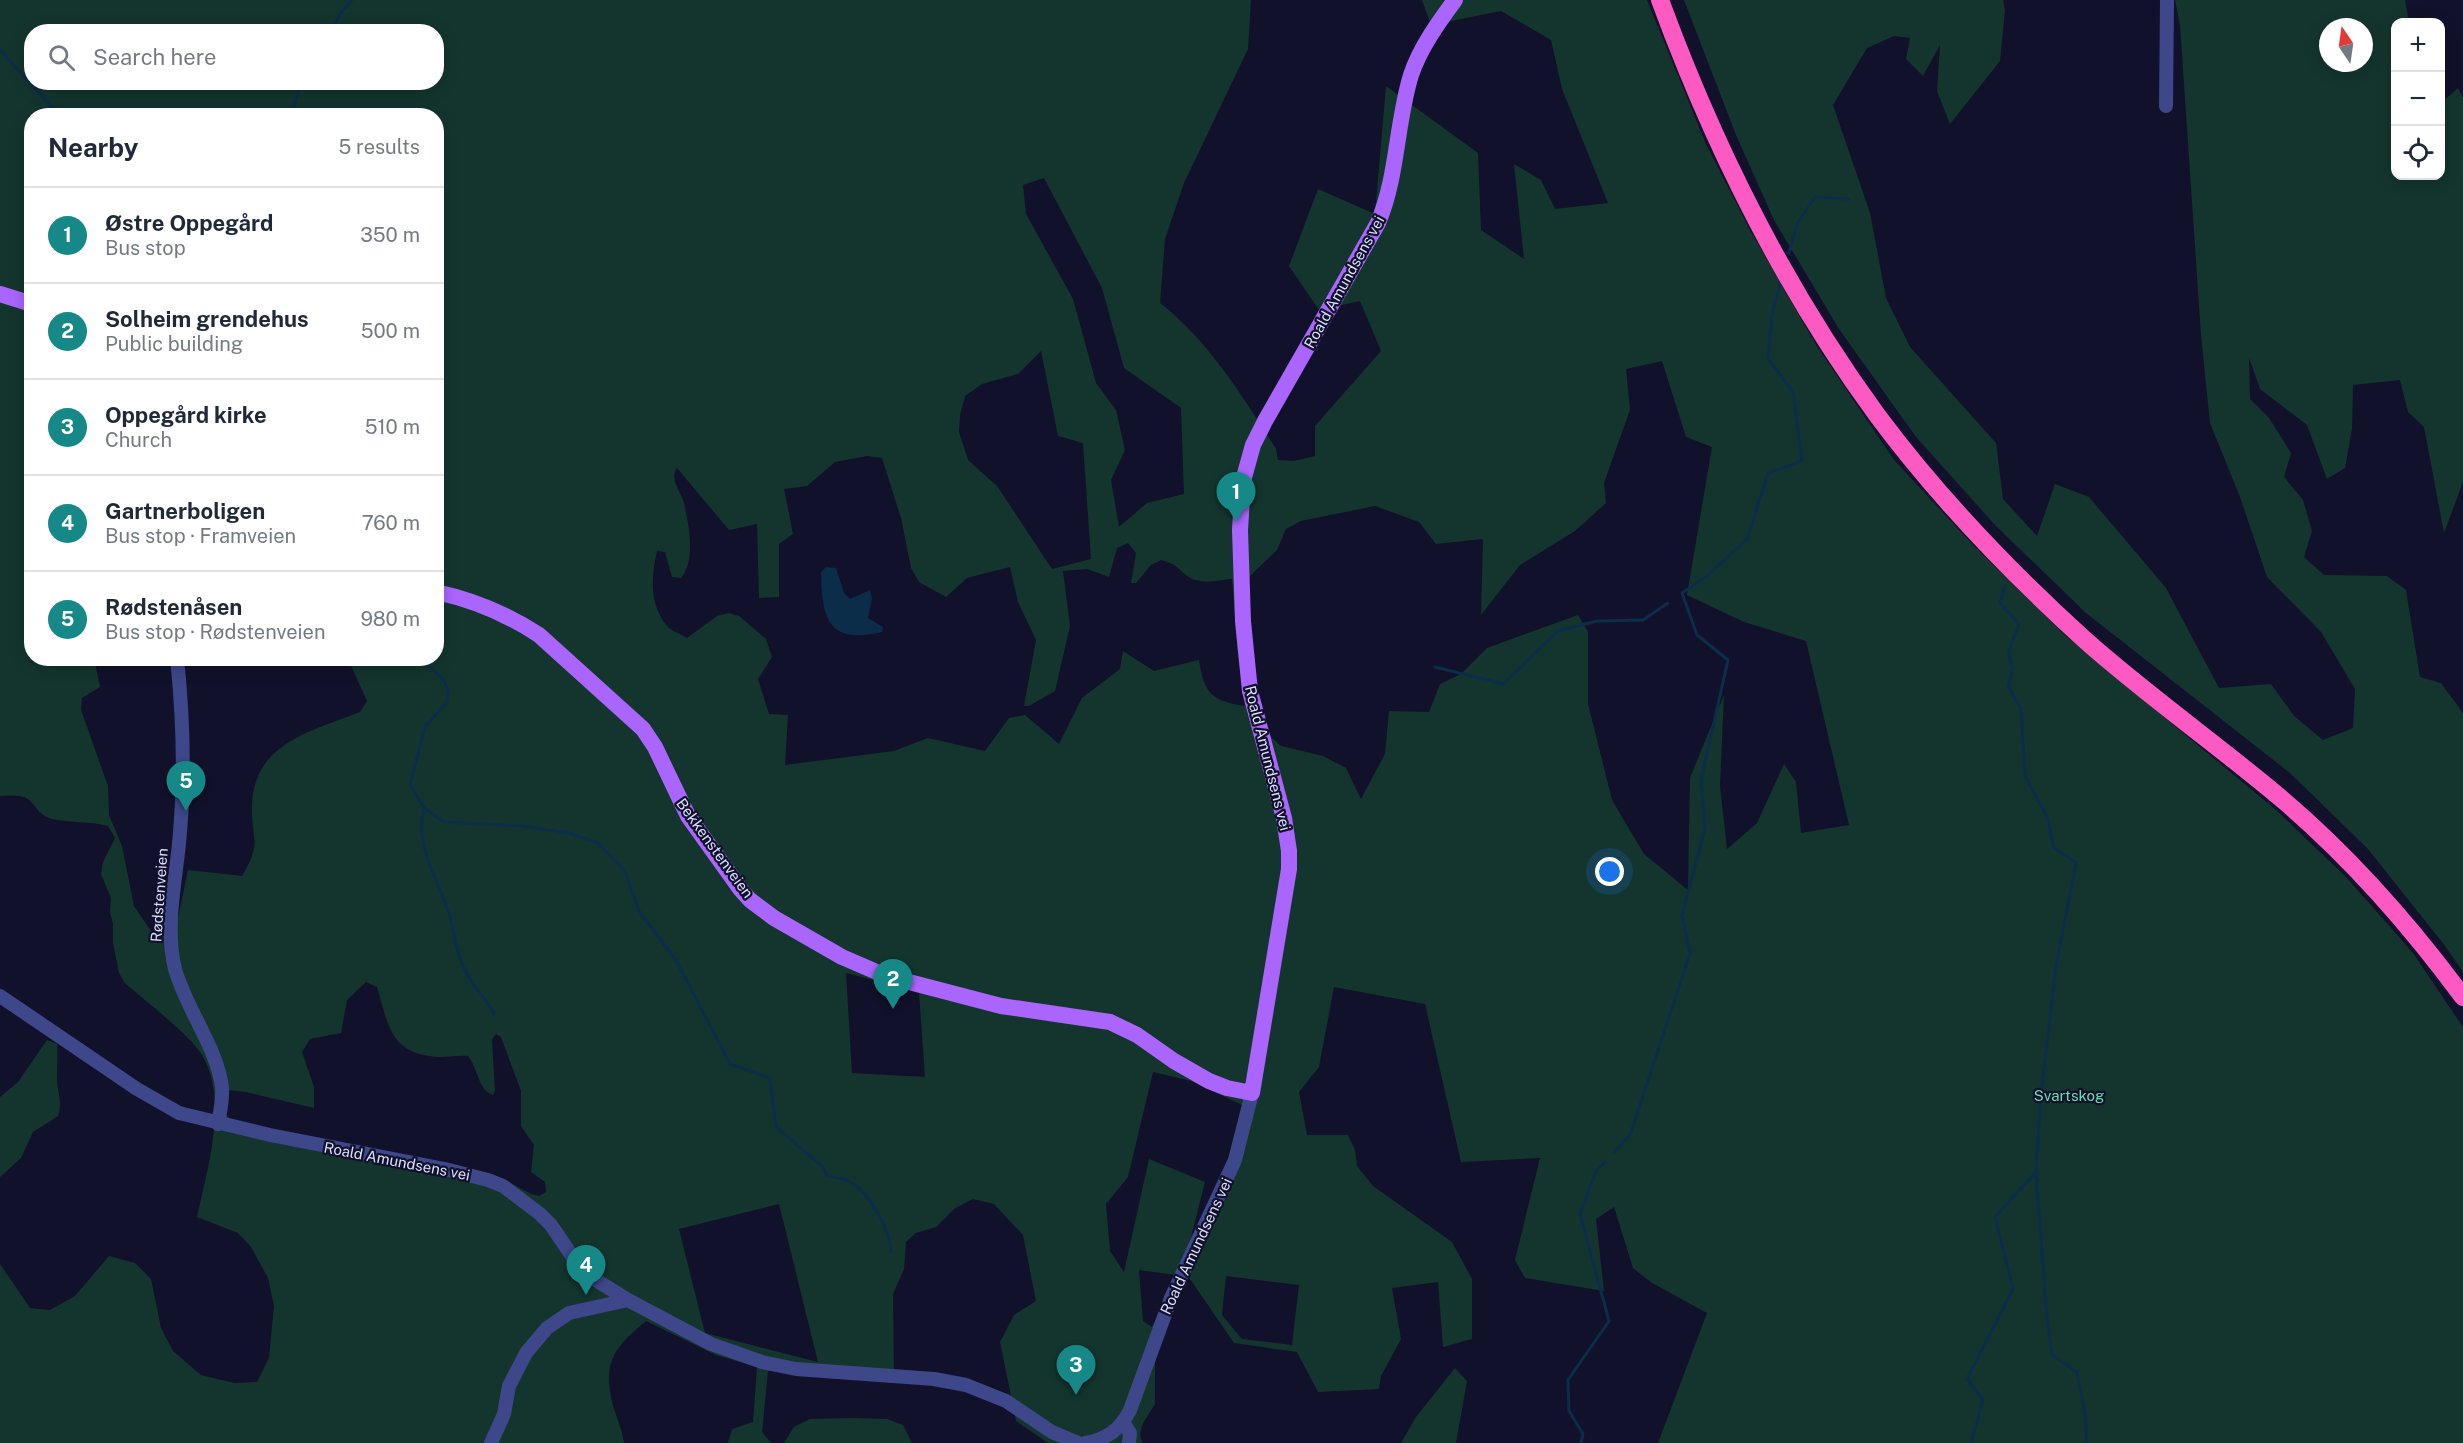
<!DOCTYPE html>
<meta charset="utf-8">
<style>
body{margin:0;font-family:"Public Sans",sans-serif;background:#f6f6f7;color:#1f2937}
.controls{position:absolute;right:18px;top:18px;display:grid;overflow:hidden;border-radius:12px;box-shadow:0 3px 15px #0003}
.controls button{width:54px;height:54px;display:grid;place-items:center;padding:0;border:0;border-bottom:2px solid #e0e1e3;background:#fff;color:#1f2937;font:30px sans-serif}
.compass{position:absolute;left:2319px;top:18px;width:54px;height:54px;border-radius:50%;background:#fff;box-shadow:0 3px 15px #0003;rotate:347deg}
.you{position:absolute;left:1610px;top:872px;width:21px;height:21px;margin:-15px;border:4px solid #fff;border-radius:50%;background:#1a73e8;box-shadow:0 0 0 9px #1a73e833}
.badge{display:grid;place-items:center;width:39px;height:39px;border-radius:50%;background:#168888;color:#fff;font-size:20px;font-weight:700}
.pin{position:absolute;translate:-50% -50px;filter:drop-shadow(0 2px 3px #0008)}
.pin::after{content:'';position:absolute;top:32px;width:21px;height:18px;background:inherit;clip-path:polygon(0 0,100% 0,50% 100%)}
.list{margin:0;padding:0;list-style:none}
h2{display:flex;justify-content:space-between;align-items:center;height:78px;margin:0;padding:0 24px;font-size:26px}
h2 small{font-size:20px;font-weight:400;color:#747a83}
.list li{display:grid;grid-template-columns:39px 1fr auto;gap:18px;align-items:center;box-sizing:border-box;height:96px;padding:0 24px;border-top:2px solid #e0e1e3}
.list b{display:block;font-size:22px;white-space:nowrap}
.list p{margin:0;font-size:20px;white-space:nowrap;color:#747a83}
.list em{font-size:20px;font-style:normal;color:#747a83}
.icon{flex:none;width:33px;height:33px;fill:none;stroke:currentColor;stroke-width:2;stroke-linecap:round;stroke-linejoin:round}
.map{position:relative;flex:none;width:2463px;height:1443px;overflow:hidden}
.search{position:absolute;background:#fff;box-shadow:0 3px 15px #0003;left:24px;top:24px;width:420px;height:66px;display:flex;align-items:center;gap:15px;box-sizing:border-box;padding:0 21px;border-radius:24px;color:#747a83;font-size:22px}
.panel{position:absolute;background:#fff;box-shadow:0 3px 15px #0003;left:24px;top:108px;width:420px;height:558px;border-radius:24px}
.map>svg:first-child{display:block}
</style>
<div class="map">
<svg width="2463" height="1443" viewBox="0 0 2463 1443">
<rect width="100%" height="100%" fill="#11112b"/>
<g fill="#14352e" fill-rule="evenodd">
<path d="M0,0h1251l-3,49 -64,134 -19,56 -5,64c49,38 83,94 116,146l2,11 16,1 21,-5v-30l66,-75 -21,-50 -41,9 -30,-44 29,-77 57,25 11,-128 92,67 3,77 43,29 -10,-95 27,16 14,29 53,-6 -46,-114 -11,-49 -50,-29 -70,14 -9,-25h225l59,144 44,86 66,115 78,115 81,87 91,89 209,173 71,68 67,76 50,74v416h-805l49,-130 -55,-30 -19,-15 -19,-61 -18,12 8,72 -79,-13 -10,-18 25,-102 -79,4 -36,-158 -91,-17 -15,80 -20,25 8,43h41l7,15 2,16 16,20 79,56 20,37v60l-29,8 -5,-65 -46,6 9,51 -20,37 -2,13 -61,3 -21,-40 -63,-9 -46,-67 -33,77v51l-12,19 -3,11 2,9h-94l-32,-22 -16,-79 14,-27 22,-14 -13,-66 -29,-31 -21,-5 -19,10 -18,18 -20,6 -10,9 -2,27 -11,25 1,85 -117,-10 -9,2 -6,61 9,11h-43l4,-14 21,-7 4,-55 -41,-12 -70,-34c-27,23 -43,37 -35,76 3,16 11,30 13,46h-624v-179l30,44 20,2 25,-14 34,-40 26,7 16,16 10,49 12,23 28,24 33,8 23,-1 12,-24 5,-52 -6,-28 -17,-31 -13,-14 -41,-16c10,-47 32,-117 5,-162 -12,-20 -58,-55 -77,-72l-6,-10 -6,-30v-19l-3,-12 1,-14 -10,-24 2,-12 12,-24 -7,-12c-19,-5 -37,-3 -56,-7 -14,-4 -16,-14 -24,-20 -8,-5 -20,-3 -28,-3zM32,32h404v50h-404zM32,116h404v542l-88,1 19,42 -7,11c-48,19 -107,31 -108,94 -1,35 11,35 -10,70l-54,-6 -10,48 -16,10 -11,3 -17,-25 -12,-60 -13,-31 -1,-29 -27,-76 1,-12 18,-11 -6,-29h-62zM1044,178l58,110 22,80 57,40 3,86 -37,9 -28,24 -8,-47 14,-30 -9,-40 -20,-27 -23,-84 -47,-85 -3,-29zM1041,351l17,85 25,7 8,116 -39,10 -55,-83 -29,-26 -9,-28 1,-17 5,-19 17,-12 36,-10zM1662,361l24,76 26,10 -25,148 57,27 62,19 43,184 -48,8 -5,-51 -12,-18 -27,59 -30,26 -7,-63 4,-91 -34,83 -2,112 -44,-36 -32,-54 -24,-96v-72l-10,-17 -91,33 -26,26 -21,10 -11,28 -40,-1 -4,43 -24,45 -15,-31 -23,-12 -42,-10 -12,-11 -14,-55 -7,-91 2,-13 27,-26 9,-21 15,-8 74,-15 44,16 17,22 47,-5 -2,76 39,-50 55,-34 31,-28 -2,-20 26,-73 -4,-41zM867,456l15,2 19,60 10,50 8,14 27,15 21,-19 43,-11 8,35 18,38 -12,66h5l26,-15 15,-65 -7,-55 24,-2 22,8 8,-29 11,-5 8,10 -5,30h5l15,-18 10,-5c18,5 15,8 28,17 12,8 31,3 43,2l6,77 7,50c-34,-5 -41,-13 -46,-46l-45,11 -31,-20 -3,18 -38,29 -23,46 -34,-29 -16,3 -24,33 -57,-13 -34,13 -109,14 3,-50 -19,-1 -11,-35 14,-22 -6,-18 -27,-23 -10,-3 -12,3 -30,22c-6,-4 -16,-7 -20,-12 -18,-22 -16,-49 -10,-75l8,1 7,25 9,1c15,-18 8,-53 3,-75 -3,-12 -15,-23 -7,-35l52,62 28,-6 2,74 20,-1v-53l14,-10 -9,-45 23,-3 28,-24zM846,973l73,19 6,85 -73,-4zM366,982l11,5c12,40 13,67 62,70 10,0 19,-2 29,-1 10,12 10,34 25,39l2,-4 -3,-52 4,-5 5,3 20,54v35l13,19 -3,27 14,10 1,10 -7,4 -8,-2 -22,-12 -40,-13 -237,-47 -5,-7v-25l19,2 68,16v-21l-12,-35 8,-13 31,-6 6,-33zM1153,1072l38,9 51,24 -8,49 -46,95 17,-67 -56,-23 -25,113 -14,-21 -4,-47 22,-27zM779,1204l39,158 -113,-29 -26,-104zM1139,1270l37,5 -24,52 -9,-6zM1226,1276l73,9 -7,60 -50,-6 -20,-24z"/>
<path d="M1684,0h319l2,10 -5,51 -50,63 -13,-33 3,-46 -17,31 -17,-17 4,-21 -16,-2 -27,12 -34,57 37,108 16,85 24,49 86,96 7,56 34,37 18,-52 34,13 77,91 53,100 52,-4 23,32 29,24 30,-12 2,-39 -34,-57 -54,-55 -27,-80 -30,-74 -9,-88 -21,-310 -5,-25h230l4,22h-13v154h44l1,-73 17,-15 5,10v384l-19,51 -20,-106 -16,-15 -8,-32 -47,5 -1,44 -7,39 -18,11 -20,-54 -47,-36 -11,-31 1,41 19,19 22,35 -7,24 19,23 9,31 -8,26 20,18 63,1 19,14 14,87 21,6 22,30v259l-18,-26 -77,-97 -78,-76 -204,-160 -90,-87 -80,-89 -77,-108 -65,-109 -38,-85zM2328,27h36v36h-36z"/>
<path d="M47,1040l10,4c1,12 0,22 0,34 0,14 6,24 1,38l-25,16 -12,26 -21,19v-80l18,-15z"/>
<path d="M1455,1368l12,13 -11,62h-55l15,-26z"/>
<path d="M853,1418l34,1 16,6 9,18h-128l10,-16 16,-8z"/>
</g>
<path fill="#0c2d49" d="M826,567l10,1 8,25 6,6 20,-9 2,9 -4,19 15,9 -1,5c-54,13 -60,-13 -61,-60z"/>
<g fill="none" stroke-linecap="round" stroke-linejoin="round">
<g stroke="#0c2d49" stroke-width="3">
<path d="M330,32l10,-18 12,-14"/>
<path d="M0,50l60,66"/>
<path d="M291,116l10,-34"/>
<path d="M1789,253l8,-29 18,-27 34,2"/>
<path d="M422,658l22,23 4,10 -1,11 -22,25 -15,58 14,23 20,14 78,4 47,7 29,10 26,27 16,43 36,47 54,104 40,14 6,49 46,39 5,10c6,1 13,2 19,4 22,9 44,49 45,72"/>
<path d="M1435,667l68,17 55,-53 39,-10 46,-1 25,-17"/>
<path d="M424,808c-10,39 14,70 25,106 6,21 7,42 19,62 8,14 19,23 26,38"/>
<path d="M1614,1152l16,-17 60,-181 -8,-39 23,-86 -4,-49 27,-120 -31,-25 -15,-42 26,-18 39,-36 21,-66 34,-12 -9,-69 -25,-33 4,-45 9,-34"/>
<path d="M2036,1172l11,146 5,37 25,17 8,43 2,28"/>
<path d="M1581,1443l2,-9 -14,-23 -1,-31 41,-59 -29,-107 16,-43 9,-9"/>
<path d="M1971,1443l12,-43 -16,-21 46,-90 -18,-72 41,-45 5,-77 15,-129 20,-103 -22,-15 -7,-31 -22,-41 -4,-67 -13,-23 5,-17 -5,-16 11,-29 -19,-21 5,-17"/>
</g>
<g stroke="#3d4789" stroke-width="14">
<path d="M2166,106l1,-106"/>
<path d="M177,658c6,58 8,117 3,174 -3,45 -16,92 -5,137 11,40 43,80 47,119 1,12 -2,24 -4,36"/>
<path d="M0,996l137,93 42,24 91,22 175,34 43,11 15,6 37,28 11,11 21,31 19,21 37,23 83,44 51,18 34,7 138,10 32,6 40,16 46,31 26,11"/>
<path d="M1123,1422l7,11 -1,10"/>
<path d="M491,1443l13,-29 5,-28 17,-33 21,-25 22,-15 59,-13"/>
<path d="M1085,1443c21,-3 36,-14 45,-33l41,-112 64,-138 17,-67"/>
</g>
<g stroke="#aa65fd" stroke-width="16">
<path d="M0,294l32,10"/>
<path d="M436,592c38,8 71,22 103,43l104,94 12,18 33,69 53,74 9,10 24,18 68,39 44,19 115,30 109,16 27,13 37,26 35,20 18,7 25,5 37,-224v-18l-5,-33 -34,-127 -7,-70 -3,-91 3,-49 10,-36 12,-24 113,-198c20,-48 18,-99 33,-148 9,-27 27,-52 44,-75"/>
</g>
<path stroke="#fd59c3" stroke-width="18" d="M1660,0c54,147 124,288 217,415 61,82 132,156 208,225 63,56 133,105 198,160 68,58 127,125 180,197"/>
</g>
<g text-anchor="middle" dominant-baseline="central" stroke-width="4.5" stroke-linejoin="round" paint-order="stroke">
<g font-size="15" fill="#dcdefe" stroke="#11112b">
<text transform="translate(1344 282) rotate(-61)">Roald Amundsens vei</text>
<text transform="translate(1268 758) rotate(76)">Roald Amundsens vei</text>
<text transform="translate(715 848) rotate(54)">Bekkenstenveien</text>
<text transform="translate(159 895) rotate(-86)">Rødstenveien</text>
<text transform="translate(397 1161) rotate(11)">Roald Amundsens vei</text>
<text transform="translate(1196 1246) rotate(-65)">Roald Amundsens vei</text>
</g>
<g font-size="15" fill="#67dfad" stroke="#11112b">
<text x="2069" y="1095">Svartskog</text>
</g>
</g>
</svg>
<div class="controls">
<button>+</button>
<button>−</button>
<button><svg class="icon" aria-label="locate" viewBox="0 0 24 24"><circle cx="12" cy="12" r="6"/><path d="M12 2v4M12 18v4M2 12h4M18 12h4"/></svg></button>
</div>
<svg class="compass" viewBox="-18 -18 36 36"><path d="M0-13l5 13h-10z" fill="#e53935"/><path d="M0 13l5-13h-10z" fill="#747a83"/></svg>
<div class="you"></div>
<div class="pin badge" style="left:1236px;top:522px">1</div>
<div class="pin badge" style="left:893px;top:1009px">2</div>
<div class="pin badge" style="left:1076px;top:1395px">3</div>
<div class="pin badge" style="left:586px;top:1295px">4</div>
<div class="pin badge" style="left:186px;top:811px">5</div>
<div class="search"><svg class="icon" aria-label="search" viewBox="0 0 24 24"><circle cx="10" cy="10" r="6"/><path d="M15 15l6 6"/></svg>Search here</div>
<section class="panel">
<h2>Nearby<small>5 results</small></h2>
<ul class="list">
<li><span class="badge">1</span><div><b>Østre Oppegård</b><p>Bus stop</p></div><em>350 m</em></li>
<li><span class="badge">2</span><div><b>Solheim grendehus</b><p>Public building</p></div><em>500 m</em></li>
<li><span class="badge">3</span><div><b>Oppegård kirke</b><p>Church</p></div><em>510 m</em></li>
<li><span class="badge">4</span><div><b>Gartnerboligen</b><p>Bus stop · Framveien</p></div><em>760 m</em></li>
<li><span class="badge">5</span><div><b>Rødstenåsen</b><p>Bus stop · Rødstenveien</p></div><em>980 m</em></li>
</ul>
</section>
</div>
